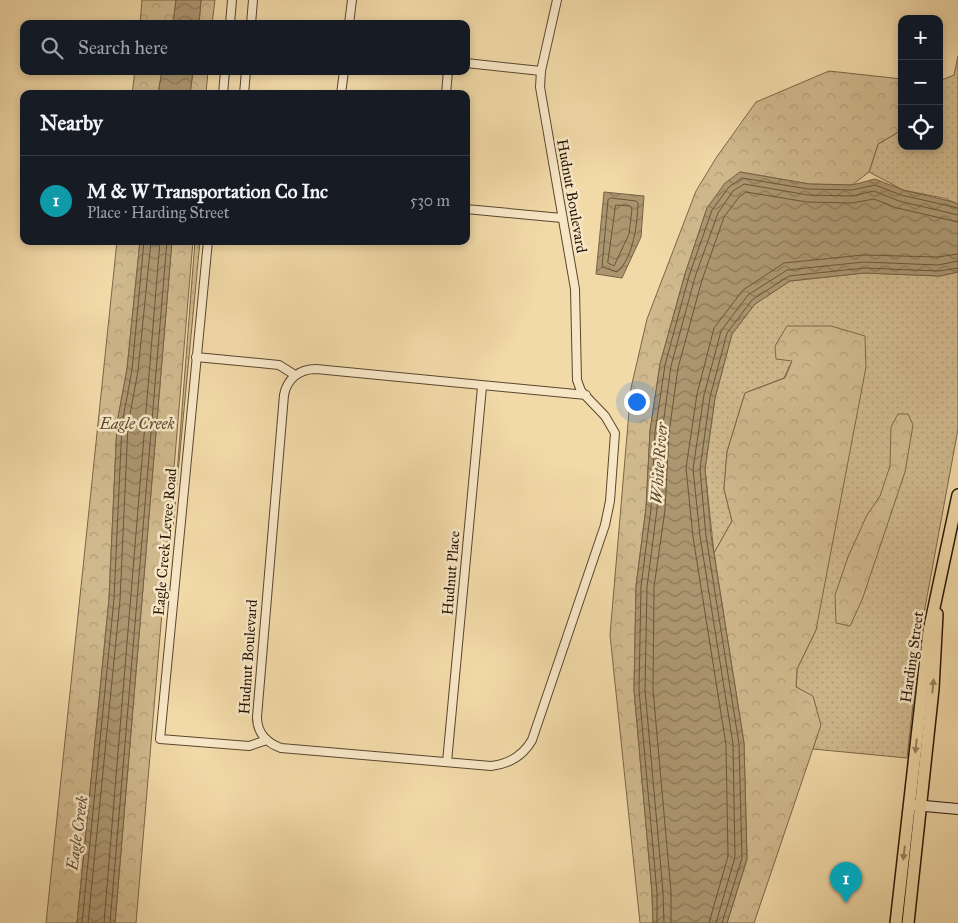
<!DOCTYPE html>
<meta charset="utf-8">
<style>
body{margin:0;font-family:"IM FELL Great Primer",serif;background:#242831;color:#f1f3f6}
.controls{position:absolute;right:15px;top:15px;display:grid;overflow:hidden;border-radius:10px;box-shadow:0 2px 8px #0003}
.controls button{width:45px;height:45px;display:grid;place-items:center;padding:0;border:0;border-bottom:1px solid #363941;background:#171b24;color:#f1f3f6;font:25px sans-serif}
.you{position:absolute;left:636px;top:401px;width:18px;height:18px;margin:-12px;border:4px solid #fff;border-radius:50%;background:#1a73e8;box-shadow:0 0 0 8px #1a73e833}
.badge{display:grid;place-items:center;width:32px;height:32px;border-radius:50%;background:#0f766e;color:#fff;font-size:16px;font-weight:700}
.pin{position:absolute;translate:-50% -41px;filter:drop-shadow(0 1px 2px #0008)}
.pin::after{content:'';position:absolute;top:26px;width:18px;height:15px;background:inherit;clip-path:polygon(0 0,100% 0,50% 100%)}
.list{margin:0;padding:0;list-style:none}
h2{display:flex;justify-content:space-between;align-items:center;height:65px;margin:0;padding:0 20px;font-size:21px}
h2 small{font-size:16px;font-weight:400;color:#9ea1a6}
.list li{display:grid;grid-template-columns:32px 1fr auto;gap:15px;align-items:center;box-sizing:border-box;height:90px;padding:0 20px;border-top:1px solid #363941}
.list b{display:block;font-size:19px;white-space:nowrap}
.list p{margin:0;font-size:16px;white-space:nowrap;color:#9ea1a6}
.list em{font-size:16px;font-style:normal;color:#9ea1a6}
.icon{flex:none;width:28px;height:28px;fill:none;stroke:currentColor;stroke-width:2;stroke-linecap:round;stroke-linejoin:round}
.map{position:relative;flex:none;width:958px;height:923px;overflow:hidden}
.search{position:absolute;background:#171b24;box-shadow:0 2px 8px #0003;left:20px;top:20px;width:450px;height:55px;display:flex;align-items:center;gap:12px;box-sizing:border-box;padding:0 18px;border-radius:10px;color:#9ea1a6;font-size:19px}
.panel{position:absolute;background:#171b24;box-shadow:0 2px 8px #0003;left:20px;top:90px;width:450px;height:155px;border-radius:10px}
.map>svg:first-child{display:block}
</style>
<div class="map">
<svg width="958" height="923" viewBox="0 0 958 923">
<defs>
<pattern id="grass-dots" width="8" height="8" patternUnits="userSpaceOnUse" patternTransform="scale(1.25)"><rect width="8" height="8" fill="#cfb88c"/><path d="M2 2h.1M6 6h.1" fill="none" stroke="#b29d77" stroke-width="1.8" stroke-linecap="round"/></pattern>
<pattern id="forest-crowns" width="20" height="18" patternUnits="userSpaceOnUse" patternTransform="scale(1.25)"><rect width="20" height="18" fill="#cfb88c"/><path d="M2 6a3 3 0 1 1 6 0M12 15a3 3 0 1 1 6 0" fill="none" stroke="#b29d77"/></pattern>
<pattern id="water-waves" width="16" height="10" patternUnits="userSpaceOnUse" patternTransform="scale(1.25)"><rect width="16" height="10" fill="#ac9670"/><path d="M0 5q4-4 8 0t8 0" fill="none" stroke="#8c795a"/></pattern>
</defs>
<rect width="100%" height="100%" fill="#f2d9a8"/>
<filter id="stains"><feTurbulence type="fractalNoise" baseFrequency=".004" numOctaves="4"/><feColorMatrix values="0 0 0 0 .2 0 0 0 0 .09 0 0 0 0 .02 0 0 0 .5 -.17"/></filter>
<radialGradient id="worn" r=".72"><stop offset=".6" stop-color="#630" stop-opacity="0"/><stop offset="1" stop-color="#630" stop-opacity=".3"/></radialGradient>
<g fill="url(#grass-dots)" stroke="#7a6647">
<path d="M958,56v148l-15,-6 -40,-8 -34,-18 9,-28 24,-14v16h37v-44l3,-3 -3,-18 15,-6z"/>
<path d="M195,241h5l-27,285z"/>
<path d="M958,272v157l-36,195 -15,134 -94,-9 7,-25 -7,-27 -17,-10 1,-18 19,-39 -24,-269 -8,17 -39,15 -18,59 -3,37 8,32 -18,32 -9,-84 10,-71 17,-64 23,-30 35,-23 74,-8 76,3z"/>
</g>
<g fill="url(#forest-crowns)" stroke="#7a6647">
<path d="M142,0h34l-3,24h-33z"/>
<path d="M201,0h14l-3,24h-13z"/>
<path d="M135,71h27l-4,23h-26z"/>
<path d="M193,71h15l-2,23h-16z"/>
<path d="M829,71l73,8v51l-24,14 -9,28 -17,13 -43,-1 -69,-12 -33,36 -22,66 -25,90 -10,67 -4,77 -10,78 -2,104 18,203 1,30h-13l-30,-288 21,-247 16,-69 49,-128 20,-33 40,-56z"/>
<path d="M117,241h23l-13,128 -10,54 -8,176 -32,324h-31z"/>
<path d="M172,241h21l-57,682h-21z"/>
<path d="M787,326h44l34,10 1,31 -50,263 -19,39 -1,18 17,9 8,29 -67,198h-27l20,-64 -3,-116 -30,-190 18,-32 -8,-32 3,-37 18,-59 40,-15 7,-17 -16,-2 -1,-13z"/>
<path d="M898,414h10l5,11 -8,47 -43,128 -12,26 -14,-3 -1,-28 13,-38 19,-42 13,-19 10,-30 1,-39z"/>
</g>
<g fill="url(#water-waves)" stroke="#766244">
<path d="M176,0h25l-2,24h-26z"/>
<path d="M162,71h31l-3,23h-32z"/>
<path d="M740,172l69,12 43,1 23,-6 28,11 50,12 5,2v68l-18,4 -76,-3 -74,8 -35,23 -23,30 -17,64 -10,71 6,66 33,208 3,116 -20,64h-74l-1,-30 -18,-203 2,-104 10,-78 4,-77 10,-67 25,-90 22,-66 18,-25z"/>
<path d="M604,192l40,4 -3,41 -19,41 -26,-4z"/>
<path d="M140,241h32l-57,682h-38l32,-324 8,-176 10,-54z"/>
</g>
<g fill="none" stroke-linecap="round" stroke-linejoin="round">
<g stroke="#685639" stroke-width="1">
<path d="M611,198l25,3 2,2c-1,21 -4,54 -21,69l-15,-5 6,-67z"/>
<path d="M616,205l14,1 2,3 -3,25 -15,32 -6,-3z"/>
<path d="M82,923l32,-324 8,-175 10,-54 12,-129"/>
<path d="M88,923l32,-323 8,-175 10,-54 13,-130"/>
<path d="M104,923l56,-682"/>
<path d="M110,923l57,-682"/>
<path d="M657,923v-30l-18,-203 2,-104 10,-77 4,-77 10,-67 24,-89 23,-66 17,-23 13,-9 66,11 44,1 23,-5 26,10 57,13"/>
<path d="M664,923l-1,-31 -18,-202 2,-103 10,-78 5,-77 9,-66 24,-89 23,-64 15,-22 11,-7 64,11 44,1 22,-5 25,10 59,14"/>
<path d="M671,923v-31l-18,-202 1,-103 11,-77 4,-77 9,-65 24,-88 22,-63 15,-20 7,-5 61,10 45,1 22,-4 23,9 61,14"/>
<path d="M709,923l19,-67 -2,-111 -33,-208 -7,-69 11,-74 17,-66 29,-38 41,-27 79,-8 75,2 20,-3"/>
<path d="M716,923l19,-66 -2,-113 -33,-208 -7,-67 11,-74 17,-64 27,-36 39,-25 77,-8 74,3 20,-4"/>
<path d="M722,923l20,-65 -3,-114 -33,-208 -6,-67 10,-72 17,-64 25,-33 37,-24 75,-8 75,3 19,-3"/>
</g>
<defs>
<g id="street">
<path d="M557,0l-16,71 -1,16 35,202 2,91 4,11 24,25 10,17 -5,68 -5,24 -73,215c-9,16 -24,24 -41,26l-210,-18c-14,-5 -24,-15 -24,-31l27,-322c3,-16 15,-26 32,-26l270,26"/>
<path d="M230,24l2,-24"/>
<path d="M251,24l2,-24"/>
<path d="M349,24l3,-24"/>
<path d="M466,63l75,8"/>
<path d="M223,94l2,-23"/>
<path d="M244,94l2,-23"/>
<path d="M341,94l3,-23"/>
<path d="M446,94l2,-23"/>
<path d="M466,209l96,9"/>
<path d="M208,241l-48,498 89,7 18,-6"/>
<path d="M196,357l83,8 16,10"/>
<path d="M447,762l35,-375"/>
</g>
<path id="secondary" d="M914,805l44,4"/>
<g id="primary">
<path d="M896,923l33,-292 29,-136"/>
<path d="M908,923l25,-234 4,-75"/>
</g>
</defs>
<use href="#street" stroke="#58462c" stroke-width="10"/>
<use href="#secondary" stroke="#251502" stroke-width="12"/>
<use href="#primary" stroke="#251502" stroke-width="14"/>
<use href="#street" stroke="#f7e6c6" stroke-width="8"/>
<use href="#secondary" stroke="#f7e6c6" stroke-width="10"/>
<use href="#primary" stroke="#f2d9a8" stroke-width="11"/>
</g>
<defs><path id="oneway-solid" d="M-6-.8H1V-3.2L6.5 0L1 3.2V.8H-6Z" transform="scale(1.25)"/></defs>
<g fill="#96815d">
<use href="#oneway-solid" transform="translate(933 686) rotate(-85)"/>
<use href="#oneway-solid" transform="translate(916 746) rotate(96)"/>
<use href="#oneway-solid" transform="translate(904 853) rotate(97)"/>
</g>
<g text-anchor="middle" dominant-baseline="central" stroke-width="5" stroke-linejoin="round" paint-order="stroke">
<g font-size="15" fill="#251502" stroke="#f7e6c6">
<text transform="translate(572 196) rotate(80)">Hudnut Boulevard</text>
<text transform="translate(165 542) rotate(-85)">Eagle Creek Levee Road</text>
<text transform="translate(451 573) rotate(-85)">Hudnut Place</text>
<text transform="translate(248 657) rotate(-86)">Hudnut Boulevard</text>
<text transform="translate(912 657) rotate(-82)">Harding Street</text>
</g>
<g font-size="16" font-style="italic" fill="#5b492e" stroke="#f7e6c6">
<text x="137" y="423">Eagle Creek</text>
<text transform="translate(659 463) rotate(-86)">White River</text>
<text transform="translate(77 833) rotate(-82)">Eagle Creek</text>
</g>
</g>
<rect width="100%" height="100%" filter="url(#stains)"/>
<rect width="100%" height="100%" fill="url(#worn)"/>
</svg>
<div class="controls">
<button>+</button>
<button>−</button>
<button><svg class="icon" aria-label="locate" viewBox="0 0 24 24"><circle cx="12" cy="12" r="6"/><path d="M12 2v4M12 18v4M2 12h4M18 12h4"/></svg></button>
</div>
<div class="you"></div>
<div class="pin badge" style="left:846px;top:903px;background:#0f9aa8">1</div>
<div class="search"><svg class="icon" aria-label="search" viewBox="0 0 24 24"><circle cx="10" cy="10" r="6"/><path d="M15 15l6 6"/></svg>Search here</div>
<section class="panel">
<h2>Nearby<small></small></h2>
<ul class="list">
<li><span class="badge" style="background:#0f9aa8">1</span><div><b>M &amp; W Transportation Co Inc</b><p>Place · Harding Street</p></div><em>530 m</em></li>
</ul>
</section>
</div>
